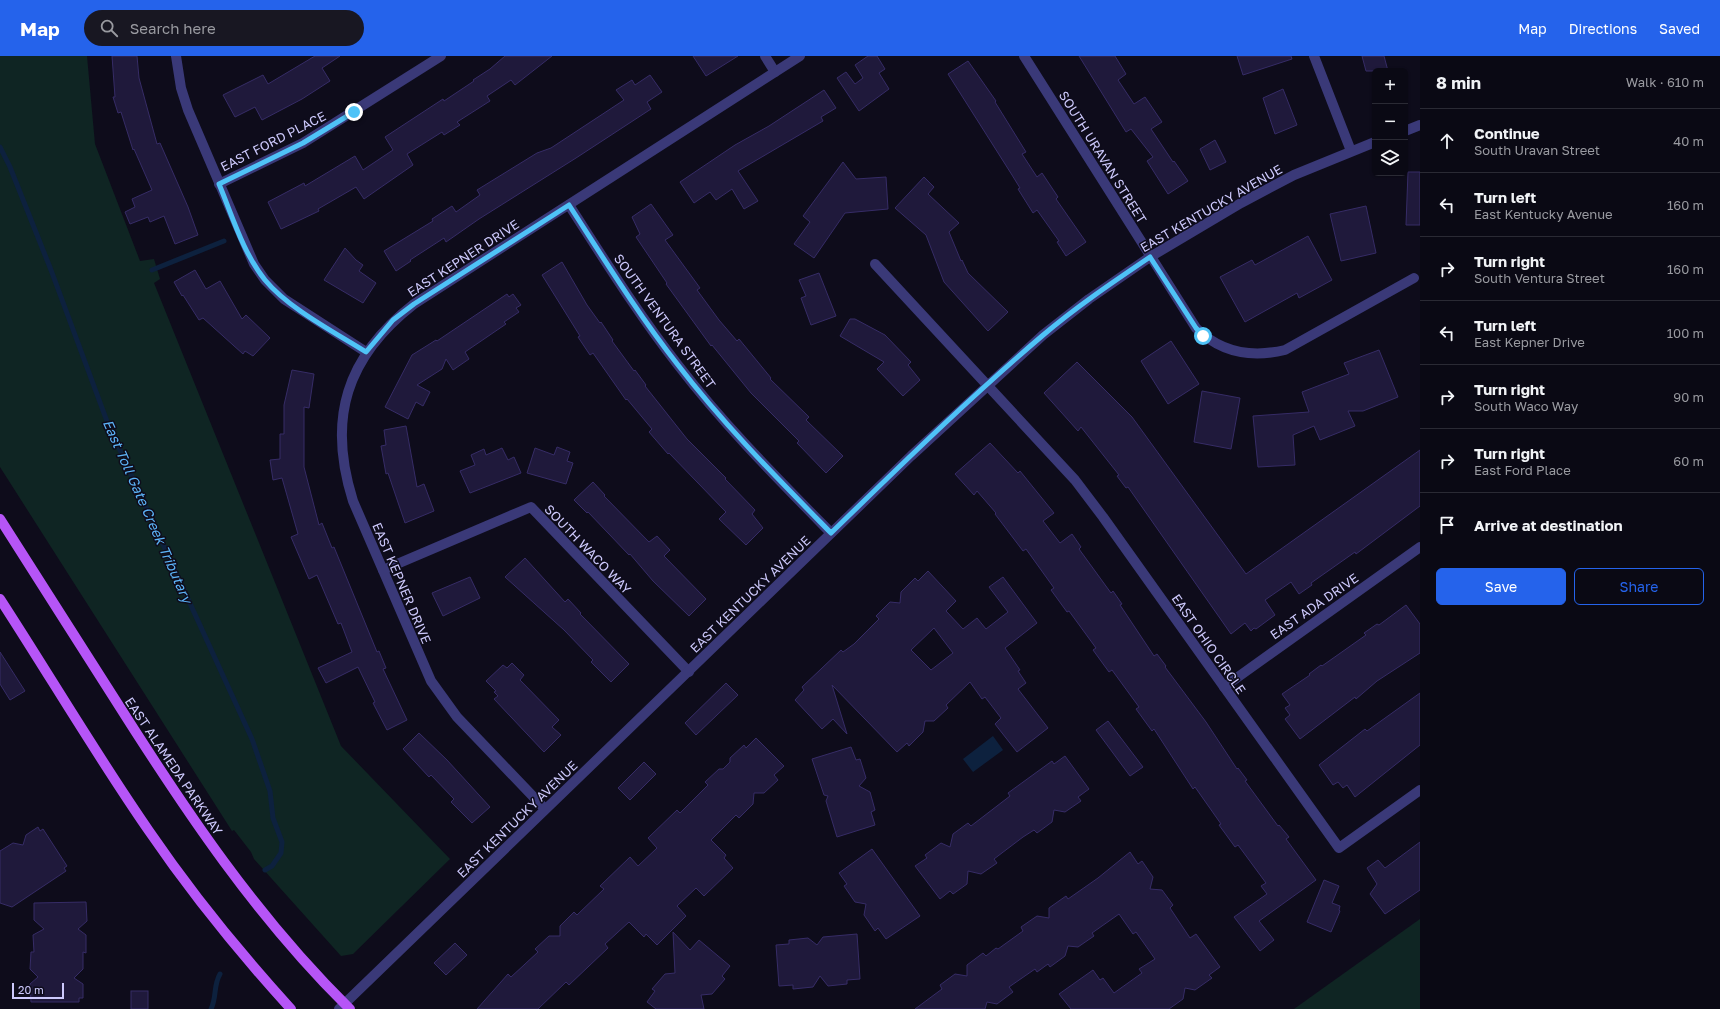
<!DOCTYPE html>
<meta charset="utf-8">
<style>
body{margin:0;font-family:"Golos Text",sans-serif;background:#181722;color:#f1f3f6}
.controls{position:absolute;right:12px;top:12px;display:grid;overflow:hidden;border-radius:6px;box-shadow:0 1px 3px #0004}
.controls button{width:36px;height:36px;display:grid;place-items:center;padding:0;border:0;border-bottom:1px solid #2a2a34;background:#0a0914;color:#f1f3f6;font:20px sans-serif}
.scale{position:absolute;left:12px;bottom:10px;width:52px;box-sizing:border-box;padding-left:4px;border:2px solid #cdc9fc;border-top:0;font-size:11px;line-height:14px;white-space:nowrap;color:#cdc9fc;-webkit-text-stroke:3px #0e0c1b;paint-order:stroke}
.stop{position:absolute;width:12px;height:12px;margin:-9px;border:3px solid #4fc3f7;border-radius:50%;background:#fff}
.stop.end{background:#4fc3f7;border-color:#fff;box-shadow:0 1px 4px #0008}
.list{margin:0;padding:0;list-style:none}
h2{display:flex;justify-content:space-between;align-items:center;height:52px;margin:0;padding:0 16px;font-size:17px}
h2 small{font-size:13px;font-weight:400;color:#999aa0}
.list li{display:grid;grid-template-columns:26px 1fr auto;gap:12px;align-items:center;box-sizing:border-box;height:64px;padding:0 16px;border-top:1px solid #2a2a34}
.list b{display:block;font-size:15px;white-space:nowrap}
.list p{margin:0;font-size:13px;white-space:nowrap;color:#999aa0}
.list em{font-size:13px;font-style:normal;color:#999aa0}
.actions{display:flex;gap:8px;padding:12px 16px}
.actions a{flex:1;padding:9px 0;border:1px solid #2563eb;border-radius:6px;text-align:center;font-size:14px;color:#2563eb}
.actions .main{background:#2563eb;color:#fff}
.icon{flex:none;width:22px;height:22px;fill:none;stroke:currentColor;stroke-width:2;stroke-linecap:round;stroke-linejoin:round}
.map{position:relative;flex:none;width:1420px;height:953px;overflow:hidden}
header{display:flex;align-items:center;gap:24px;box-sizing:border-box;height:56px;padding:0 20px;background:#2563eb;color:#fff}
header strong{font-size:19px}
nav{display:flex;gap:22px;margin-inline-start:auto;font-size:14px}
.search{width:280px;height:36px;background:#181722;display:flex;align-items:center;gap:10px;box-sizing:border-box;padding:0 14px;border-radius:22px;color:#999aa0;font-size:15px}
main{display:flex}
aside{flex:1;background:#0a0914}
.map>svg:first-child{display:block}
</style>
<header>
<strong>Map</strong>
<div class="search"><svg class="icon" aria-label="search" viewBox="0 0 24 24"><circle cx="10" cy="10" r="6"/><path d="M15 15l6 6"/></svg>Search here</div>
<nav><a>Map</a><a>Directions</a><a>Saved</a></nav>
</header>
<main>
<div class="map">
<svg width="1420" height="953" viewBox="0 0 1420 953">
<rect width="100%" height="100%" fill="#0e0c1b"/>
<g fill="#0f2523">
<path d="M0,0h87l8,88 45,117 14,-2 6,20 -6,4 187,463 109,113 -97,95 -12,2 -87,-97 -3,-7 -17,-22 -2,1 -232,-364z"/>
<path d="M1420,863v90h-126z"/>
</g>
<path fill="#0d213e" d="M993,680l10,14 -30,22 -10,-13z"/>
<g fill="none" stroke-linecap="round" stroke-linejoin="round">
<g stroke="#0d213e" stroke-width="5">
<path d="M0,91l10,20 41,103 57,154 144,315 18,52 3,27 9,24 -1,11 -9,13 -7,4"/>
<path d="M152,214l72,-29"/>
<path d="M211,953c6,-12 2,-23 9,-35"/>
</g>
</g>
<g fill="#1f193b" stroke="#362c66" fill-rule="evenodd">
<path d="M112,0h25l2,22 18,66 3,-1 28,64 10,28 -23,9 -11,-28 -14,6 -2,-5 -18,7 -5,-12 10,-5 -3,-8 20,-9 -18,-41 -1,1 -12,-38 -3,1 -5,-16h2z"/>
<path d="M315,0h25l-18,12 8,13 -28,18 -40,21 -7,-13 -20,10 -12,-22 40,-20 5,9z"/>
<path d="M505,0h47l-37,29 -4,-5 -24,16 3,5 -33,21 3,3 -16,10 -2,-3 -35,22 6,11 -49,34 -8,-12 -38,22 1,2 -38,18 -13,-27 36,-19 1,3 50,-30 8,14 30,-20 -8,-13 58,-38 1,2 30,-20 -1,-1 17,-11z"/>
<path d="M693,0h45l-32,20z"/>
<path d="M868,0h9l8,13 -6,4 10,16 -30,22 -22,-33 9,-6 9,12 8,-6 -8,-13z"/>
<path d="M1079,0h36l11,18 -8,6 16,24 11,-7 17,25 -11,7 22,33 1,-1 14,20 -20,13 -21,-33 6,-4 -22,-28 -5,3z"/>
<path d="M1237,0h54l1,3 -49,16z"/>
<path d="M1362,0h22l4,15h-22z"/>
<path d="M968,5l28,40 -1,1 31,50 -4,2 15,23 5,-4 16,24 -2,2 30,43 -20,14 -9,-14 2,-1 -22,-31 -4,3 -15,-24 2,-1 -8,-13 -64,-101z"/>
<path d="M650,19l12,17 -15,10 4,7 -75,49 -97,61 -33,23 -2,-4 -34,22 1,1 -15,10 -12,-20 49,-30 -1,-2 20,-13 4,6 24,-17 -3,-5 60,-37 14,-5 73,-48 -8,-10 16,-10 3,5z"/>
<path d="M1283,33l14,36 -22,9 -12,-36z"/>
<path d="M824,34l12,18 -15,9 2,4 -85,50 20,30 -14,8 -12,-20 -16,11 -6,-8 -16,11 -14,-21 55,-37 34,-19z"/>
<path d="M1215,84l11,22 -16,8 -10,-21z"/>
<path d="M843,106l13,17 30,-2 2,32 -43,4 -31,45 -20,-14 16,-22 -7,-6z"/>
<path d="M1408,116h12v53h-14z"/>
<path d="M924,121l10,10 -6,7 31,29 -10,9 12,29 1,-1 6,13 40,39 -20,19 -44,-49 -18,-47 -31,-27z"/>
<path d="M651,148l22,31 -8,5 35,48 -3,2 22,30 18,21 2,-2 32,39 -1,1 39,38 -3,3 37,36 -17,17 -29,-30 2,-2 -48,-48 -39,-48 -1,1 -45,-62 1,-1 -31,-46 4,-3 -8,-17z"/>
<path d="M1366,150l10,47 -35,8 -11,-47z"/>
<path d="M1308,180l24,44 -33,18 -2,-5 -52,29 -25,-45 32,-17 3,5z"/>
<path d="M345,192l11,12 7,5 -4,6 17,12 -13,20 -39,-23z"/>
<path d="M562,206l25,43 13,18 1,-1 12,18 -1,1 22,30 1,-1 11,15 -1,1 42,53 39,39 -1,1 30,31 -3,4 11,14 -17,17 -27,-26 7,-7 -57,-59 -1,1 -19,-22 3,-3 -25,-30 -1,1 -33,-47 -3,2 -12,-18 2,-1 -38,-61z"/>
<path d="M195,214l11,19 14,-8 22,38 4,-4 24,23 -17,18 -8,-5 -2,3 -40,-36 -4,2 -16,-25 -1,1 -8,-14z"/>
<path d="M819,217l17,43 -25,9 -10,-27 5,-2 -7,-16z"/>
<path d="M507,238l2,3 4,-3 8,11 -5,3 3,4 -15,10 2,2 -41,28 4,7 -16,11 -7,-11 -4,10 -25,16 13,7 -7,14 -7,-4 -8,17 -23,-12 27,-52 24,-15 1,1z"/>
<path d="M850,263h5l30,16 26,27 -3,3 12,15 -17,16 -26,-27 7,-7 -44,-26z"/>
<path d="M1171,285l28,43 -31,20 -27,-43z"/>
<path d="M1379,294l19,47 -35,14h-15l7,15 -35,14 -6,-14 -21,9 2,30 -37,2 -5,-51 56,-4 -7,-20 47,-18 -5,-11z"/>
<path d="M1077,306l55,55 114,157 174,-124v56l-64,48 -1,-2 -44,31 1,2 -13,9 -8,-12 -26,18 10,15 -19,14 -2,-1 -3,3 -6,-8 -14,11 -103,-147 -2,1 -9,-12 2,-1 -38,-48 -3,4 -34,-38z"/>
<path d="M292,314l22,4 -5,34 -5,-1v60l15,58 3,-2 10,25 2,-1 43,105 2,-1 7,17 -3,1 24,51 -20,10 -14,-27 2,-1 -17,-35 -32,16 -8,-15 34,-16 -11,-29 -3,1 -21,-49 -8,4 -18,-42 7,-3 -16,-56 -9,2 -3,-20 10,-1v-25h4v-29z"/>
<path d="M1202,335l38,7 -9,51 -37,-7z"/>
<path d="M406,370l11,61 7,-3 10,27 -29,12 -17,-50 -2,1 -5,-28 5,-1 -2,-15z"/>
<path d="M990,387l28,30 2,-2 34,42 -11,8 17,22 12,-9 9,13 -2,2 32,44 2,-2 9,13 -2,1 34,51 3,-2 9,12 -1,1 41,55 31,47 1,-1 9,12 -2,1 33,45 1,-1 10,12 -3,2 30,41 -57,41 15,19 -14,11 -26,-34 33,-23 -6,-8 5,-3 -28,-38 -3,2 -16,-22 2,-1 -26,-37 -2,2 -39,-60 -2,2 -16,-22 3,-2 -27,-37 -3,2 -16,-22 3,-2 -27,-37 -2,1 -16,-22 3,-2 -28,-39 -3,2 -28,-37 1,-1 -19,-22 -3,4 -19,-21z"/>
<path d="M557,391l13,5 -3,9 6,2 -7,21 -39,-11 8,-25 19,7z"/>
<path d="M502,392l6,12 6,-3 7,16 -51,20 -10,-22 15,-6 -4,-10 13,-6 2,6z"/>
<path d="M593,426l12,13 -1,1 45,46 8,-6 13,14 -6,6 42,43 -17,17 -36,-35 -23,-27 -1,1 -41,-43 -1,1 -13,-13z"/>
<path d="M525,502l40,44 3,-3 13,14 -1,1 49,50 -18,18 -20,-20 2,-2 -29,-30 -59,-53z"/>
<path d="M928,515l28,30 -10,10 17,18 14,-11 9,11 22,-17 -19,-25 14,-10 34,46 -32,25 15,22 -2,1 8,12 -8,6 30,39 -31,24 -22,-28 6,-6 -16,-21 -3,2 -12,-17 -24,23 2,3 -14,13h-9l-2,11 -14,14 -2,-3 -10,9 -65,-67 15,49 -14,-15 -11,10 -27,-29 9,-10 -2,-3 39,-37 2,2 11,-8 25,-25 -3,-3 14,-14 10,1 1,-11 14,-14 3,3zM934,572l19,25 -22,17 -20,-20z"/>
<path d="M470,521l10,21 -37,18 -11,-23z"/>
<path d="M1406,549l14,19v29l-43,28 -21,18 -1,-2 -55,42 -15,-20 5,-4 -5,-7 5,-3 -8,-11 28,-19 -1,-1 12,-9 1,1 44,-31 -2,-2 13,-9 2,1z"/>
<path d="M0,596l25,39 -15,9 -10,-16z"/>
<path d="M512,607l12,12 -4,5 39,40 -7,7 9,8 -17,17 -50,-53 4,-3 -4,-4 2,-1 -10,-10 17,-16 4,3z"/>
<path d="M726,627l12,12 -42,40 -11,-12z"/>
<path d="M1420,637v52l-65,52 -8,-12 -4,3 -5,-6 -5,3 -14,-20 46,-36 2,2z"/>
<path d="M1108,665l35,46 -13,9 -34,-46z"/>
<path d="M419,677l28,27 43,47 -18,16 -21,-21 3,-3 -23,-24 -2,2 -26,-28z"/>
<path d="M756,682l28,28 -10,9 4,5 -14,13h-10l-1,11 -14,14 -3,-3 -25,25 15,15 -2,3 9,10 -29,28 -8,-8 -19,18 9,10 -29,29 -11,-11 -2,3 -15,-15 -24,22 3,4 -39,37 -3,-3 -28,27h-61l31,-35 3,3 27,-25 -3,-3 14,-13h11v-10l14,-14 3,3 27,-26 -4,-3 30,-29 8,9 19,-18 -9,-10 29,-28 3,3 28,-28 -3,-3 14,-13h4l7,-7v-4l14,-13 2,3z"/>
<path d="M851,691l5,13 4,-1 6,19 -7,8 11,6 5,18 -4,2 4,13 -38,12 -11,-36 2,-5 -4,-1 -12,-36z"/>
<path d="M1065,700l24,33 -11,8 3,4 -16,11 -11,-2 -2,12 -15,11 -3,-3 -11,7 -29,22 3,4 -16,11 -13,-3 -1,13 -14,10 -3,-3 -10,8 -25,-33 12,-8 -2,-3 16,-12 9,4 3,-13 15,-11 3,3 39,-30 -2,-3 44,-32 2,3z"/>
<path d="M644,706l12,12 -26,26 -12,-12z"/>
<path d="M38,771l2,4 3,-2 24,37 -3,2 2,3 -54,36 -12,-4v-52l13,-8 10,2 3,-10z"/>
<path d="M1420,786v48l-35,24 -15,-20 7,-10 -10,-16 11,-8 7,8z"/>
<path d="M872,793l48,67 -34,23 -8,-11 -3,3 -11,-16 2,-11 -11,-2 -11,-16 3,-2 -8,-11z"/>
<path d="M1130,796l8,12 4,-3 11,16 -3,12 12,1 11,15 -3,3 20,30 6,-4 24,33 -11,8 3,3 -17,12 -10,-2 -2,11 -14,10h-98l-12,-15 34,-24 7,10 3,-2 11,15 28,-20 -3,-4 16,-10 -19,-27 -3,2 -14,-20 -27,19 2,3 -16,11 -10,-1 -3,10 -15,11 -2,-3 -11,8 -2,-3 -26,18 4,5 -16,12 -10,-2 -2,7h-70l27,-20 -2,-4 15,-11 12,2v-11l16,-12 3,3 10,-8 2,1 25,-18 -2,-4 16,-11 12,2v-10l17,-12 2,3 30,-21z"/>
<path d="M1324,824l15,6 -7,17 8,3 -1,4 1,1 -9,21 -24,-10z"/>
<path d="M86,846l1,19 -9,8 8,6v18l-3,-1v17l-9,9 9,6v14h-4v4h-48l-1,-18 8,-7 -8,-8 1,-17h3l-1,-17 11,-6 -10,-9v-17z"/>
<path d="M673,876l17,18 9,-10 31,26 -8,10 3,3 -13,15 -11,1 3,14h-48l-9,-7 8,-11 -3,-2 13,-15 10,-1z"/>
<path d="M857,878l3,45 -13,1v4l-19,2 -8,-10 -7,11 -20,2v-4l-14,1 -3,-41 13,-1v-4l19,-2 9,7 6,-8z"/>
<path d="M455,887l12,12 -21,20 -12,-12z"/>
<rect x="131" y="935" width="17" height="18"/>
</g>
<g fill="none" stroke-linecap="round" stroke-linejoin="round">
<g stroke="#3a3978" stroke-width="10">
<path d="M176,0l5,32 7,22 66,154 11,16 19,19 82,53"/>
<path d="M765,0l10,16"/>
<path d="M1024,0l172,272c25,25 55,30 89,22l129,-72"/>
<path d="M1314,0l37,95"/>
<path d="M1405,75l15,-6"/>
<path d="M219,128l84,-41 138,-87"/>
<path d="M569,149c35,54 69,109 109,160 46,60 100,114 153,168"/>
<path d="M875,208l200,216 28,37 236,331 81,-58"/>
<path d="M383,514l148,-63 158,165"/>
<path d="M1224,631l196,-140"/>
<path d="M545,753l-88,-92 -26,-36 -78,-180c-26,-82 -7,-144 61,-197l386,-248"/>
<path d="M339,953l572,-553 132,-121 46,-36 61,-42 91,-54 53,-28 81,-33"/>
</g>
<g stroke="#b655f7" stroke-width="10">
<path d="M0,463c39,61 77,121 116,182 69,109 141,217 234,308"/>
<path d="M0,543c50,77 97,157 149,232 43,63 91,122 142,178"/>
</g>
</g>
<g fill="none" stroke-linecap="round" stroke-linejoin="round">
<path stroke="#4fc3f7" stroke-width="5" d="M354,56l-51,31 -84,41c13,31 24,69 46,96 23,28 69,52 101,72l27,-32 21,-16 155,-99c35,54 69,109 109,160 46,60 100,114 153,168 69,-67 138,-135 211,-197 34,-29 71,-54 108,-79l46,71 7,8"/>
</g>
<g text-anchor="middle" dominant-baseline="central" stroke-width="3" stroke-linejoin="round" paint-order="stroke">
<g font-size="13" fill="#cdc9fc" stroke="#0e0c1b">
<text transform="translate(273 85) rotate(-27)">EAST FORD PLACE</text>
<text transform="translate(1103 101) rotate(58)">SOUTH URAVAN STREET</text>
<text transform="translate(1211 152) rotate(-30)">EAST KENTUCKY AVENUE</text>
<text transform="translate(463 202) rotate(-33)">EAST KEPNER DRIVE</text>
<text transform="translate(665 265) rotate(54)">SOUTH VENTURA STREET</text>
<text transform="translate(588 493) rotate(46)">SOUTH WACO WAY</text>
<text transform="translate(402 527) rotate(67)">EAST KEPNER DRIVE</text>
<text transform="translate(750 538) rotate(-44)">EAST KENTUCKY AVENUE</text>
<text transform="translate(1314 550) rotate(-35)">EAST ADA DRIVE</text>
<text transform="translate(1209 588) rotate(55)">EAST OHIO CIRCLE</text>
<text transform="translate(174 710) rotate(56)">EAST ALAMEDA PARKWAY</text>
<text transform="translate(517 763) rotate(-44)">EAST KENTUCKY AVENUE</text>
</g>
<g font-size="14" font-style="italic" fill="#5cb3f7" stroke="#0e0c1b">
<text transform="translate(148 455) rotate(66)">East Toll Gate Creek Tributary</text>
</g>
</g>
</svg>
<div class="controls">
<button>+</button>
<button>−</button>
<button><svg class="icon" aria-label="layers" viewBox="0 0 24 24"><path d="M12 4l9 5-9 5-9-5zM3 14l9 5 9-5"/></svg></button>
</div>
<div class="scale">20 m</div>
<div class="stop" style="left:1203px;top:280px"></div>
<div class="stop end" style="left:354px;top:56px"></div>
</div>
<aside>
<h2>8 min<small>Walk · 610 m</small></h2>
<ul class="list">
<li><svg class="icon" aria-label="ahead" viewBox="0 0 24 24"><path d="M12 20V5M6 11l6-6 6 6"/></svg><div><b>Continue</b><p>South Uravan Street</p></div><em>40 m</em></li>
<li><svg class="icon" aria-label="left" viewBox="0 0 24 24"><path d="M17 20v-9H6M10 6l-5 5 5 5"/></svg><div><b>Turn left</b><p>East Kentucky Avenue</p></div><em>160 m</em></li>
<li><svg class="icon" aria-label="right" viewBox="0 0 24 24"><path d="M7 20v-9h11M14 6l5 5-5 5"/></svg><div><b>Turn right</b><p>South Ventura Street</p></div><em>160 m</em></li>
<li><svg class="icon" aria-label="left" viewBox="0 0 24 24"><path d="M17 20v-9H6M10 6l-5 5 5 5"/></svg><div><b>Turn left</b><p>East Kepner Drive</p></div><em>100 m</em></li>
<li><svg class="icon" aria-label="right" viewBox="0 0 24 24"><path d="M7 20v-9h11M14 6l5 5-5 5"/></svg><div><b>Turn right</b><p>South Waco Way</p></div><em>90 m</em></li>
<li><svg class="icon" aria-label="right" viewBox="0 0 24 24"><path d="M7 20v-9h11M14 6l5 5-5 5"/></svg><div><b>Turn right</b><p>East Ford Place</p></div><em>60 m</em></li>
<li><svg class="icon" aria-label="arrive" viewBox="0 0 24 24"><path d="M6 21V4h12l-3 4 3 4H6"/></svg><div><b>Arrive at destination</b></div></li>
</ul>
<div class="actions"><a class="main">Save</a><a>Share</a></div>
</aside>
</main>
